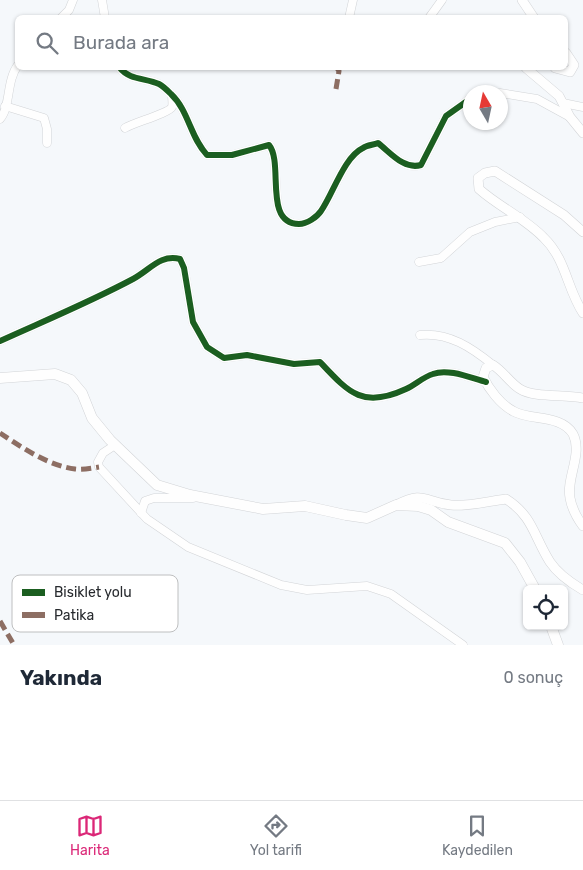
<!DOCTYPE html>
<html lang="tr">
<meta charset="utf-8">
<style>
body{margin:0;font-family:Rubik,sans-serif;background:#f2f2f3;color:#1f2937}
.controls{position:absolute;right:15px;bottom:15px;display:grid;overflow:hidden;border-radius:8px;box-shadow:0 1px 4px #0004}
.controls button{width:45px;height:45px;display:grid;place-items:center;padding:0;border:0;border-bottom:1px solid #e0e1e3;background:#fff;color:#1f2937;font:25px sans-serif}
.compass{position:absolute;left:463px;top:85px;width:45px;height:45px;border-radius:50%;background:#fff;box-shadow:0 1px 4px #0004;rotate:351deg}
.list{margin:0;padding:0;list-style:none}
h2{display:flex;justify-content:space-between;align-items:center;height:65px;margin:0;padding:0 20px;font-size:21px}
h2 small{font-size:16px;font-weight:400;color:#747a83}
.icon{flex:none;width:28px;height:28px;fill:none;stroke:currentColor;stroke-width:2;stroke-linecap:round;stroke-linejoin:round}
.map{position:relative;flex:none;width:583px;height:645px;overflow:hidden}
.search{position:absolute;background:#fff;box-shadow:0 1px 4px #0004;left:15px;right:15px;top:15px;height:55px;display:flex;align-items:center;gap:12px;box-sizing:border-box;padding:0 18px;border-radius:8px;color:#747a83;font-size:19px}
.sheet{height:155px;background:#fff}
nav{display:flex;justify-content:space-around;align-items:center;box-sizing:border-box;height:70px;border-top:1px solid #e0e1e3;background:#fff;font-size:14px;color:#747a83}
nav a{display:grid;justify-items:center;gap:2px}
nav .on{color:#db2777}
.map>svg:first-child{display:block}
</style>
<div class="map">
<svg width="583" height="645" viewBox="0 0 583 645">
<rect width="100%" height="100%" fill="#f5f8fb"/>
<g fill="none" stroke-linecap="round" stroke-linejoin="round">
<defs>
<g id="minor">
<path d="M102,0l3,18"/>
<path d="M61,18l8,-8 4,-10"/>
<path d="M349,18l4,-18"/>
<path d="M429,18l13,-18"/>
<path d="M120,68c9,12 26,10 39,16 4,2 9,7 12,10 18,17 19,43 36,61h25l37,-10c15,18 -6,79 30,79 8,0 18,-7 22,-13 12,-17 23,-54 42,-63 4,-3 10,-3 15,-5 13,10 26,27 43,22l25,-49 24,-17"/>
<path d="M500,93l37,6 33,18"/>
<path d="M563,103l20,4"/>
<path d="M5,106l39,12 3,11v14"/>
<path d="M0,119c11,-13 6,-38 18,-54"/>
<path d="M125,128c8,-5 44,-15 47,-21 1,-3 0,-9 0,-12"/>
<path d="M419,262l22,-4 29,-26 25,-10 25,-5"/>
<path d="M420,335c29,-3 52,13 73,30"/>
<path d="M0,341c44,-20 90,-39 133,-62 17,-9 27,-25 47,-20l4,9 9,54 14,25 17,11 23,-3 47,9 26,-2c29,31 43,47 86,27 9,-4 17,-12 27,-15 15,-6 38,4 53,8"/>
<path d="M115,445l-12,8 -5,9 1,5 48,52 41,28 93,38 26,5 60,-4 24,8 72,51"/>
<path d="M141,513l4,-12 9,-3h39"/>
</g>
<g id="tertiary">
<path d="M522,0l12,18"/>
<path d="M526,68l33,28 11,21 13,16"/>
<path d="M555,68l15,4 4,-7 -8,-12"/>
<path d="M583,232l-19,-17 -69,-44 -10,2 -7,5 1,11c20,18 46,29 65,49 22,21 23,51 39,75"/>
<path d="M583,398c-18,-4 -49,0 -63,-9 -10,-6 -17,-18 -27,-24l-7,3 -3,9c6,12 17,27 30,34 17,10 48,3 60,23 10,20 -7,44 -3,64 2,11 7,20 13,28"/>
<path d="M396,505c29,-15 27,-3 55,0 17,2 38,-4 55,-6 27,17 28,38 44,63 8,12 21,21 33,28"/>
</g>
<g id="secondary">
<path d="M0,378l55,-4 16,6 11,13 10,25 18,22 47,45 33,10 73,14 42,-3 41,9 21,3 29,-13 22,1 13,4 17,12 57,21 15,19 15,27"/>
<path d="M551,626l7,19"/>
</g>
</defs>
<use href="#minor" stroke="#d2d4d7" stroke-width="9"/>
<use href="#tertiary" stroke="#d2d4d7" stroke-width="10"/>
<use href="#secondary" stroke="#d2d4d7" stroke-width="11"/>
<use href="#minor" stroke="#fefefe" stroke-width="8"/>
<use href="#tertiary" stroke="#fefefe" stroke-width="9"/>
<use href="#secondary" stroke="#fefefe" stroke-width="10"/>
<g stroke="#8d6e63" stroke-width="5" stroke-dasharray="10 5" stroke-linecap="butt">
<path d="M336,89l3,-18 -2,-3"/>
<path d="M0,433c21,14 49,33 75,36 8,1 17,-1 24,-2"/>
<path d="M0,621l14,24"/>
</g>
<defs>
<g id="cycleway">
<path d="M120,68c9,12 26,10 39,16 4,2 9,7 12,10 18,17 19,43 36,61h25l37,-10c15,18 -6,79 30,79 8,0 18,-7 22,-13 12,-17 23,-54 42,-63 4,-3 10,-3 15,-5 13,10 26,27 43,22l25,-49 24,-17"/>
<path d="M0,341c44,-20 90,-39 133,-62 17,-9 27,-25 47,-20l4,9 9,54 14,25 17,11 23,-3 47,9 26,-2c29,31 43,47 86,27 9,-4 17,-12 27,-15 15,-6 38,4 53,8"/>
</g>
</defs>
<use href="#cycleway" stroke="#fff" stroke-width="9"/>
<use href="#cycleway" stroke="#1b5e20" stroke-width="6"/>
</g>
<rect x="12" y="575" width="166" height="57" rx="8" fill="#fff" stroke="#bebfc0" stroke-width="1"/>
<rect x="22" y="589" width="23" height="7" fill="#1b5e20"/>
<rect x="22" y="612" width="23" height="6" fill="#8d6e63"/>
<g font-size="14" fill="#272a2e">
<text x="54" y="597">Bisiklet yolu</text>
<text x="54" y="620">Patika</text>
</g>
</svg>
<div class="controls">
<button><svg class="icon" aria-label="locate" viewBox="0 0 24 24"><circle cx="12" cy="12" r="6"/><path d="M12 2v4M12 18v4M2 12h4M18 12h4"/></svg></button>
</div>
<svg class="compass" viewBox="-18 -18 36 36"><path d="M0-13l5 13h-10z" fill="#e53935"/><path d="M0 13l5-13h-10z" fill="#747a83"/></svg>
<div class="search"><svg class="icon" aria-label="search" viewBox="0 0 24 24"><circle cx="10" cy="10" r="6"/><path d="M15 15l6 6"/></svg>Burada ara</div>
</div>
<section class="sheet">
<h2>Yakında<small>0 sonuç</small></h2>
<ul class="list">
</ul>
</section>
<nav>
<a class="on"><svg class="icon" aria-label="map" viewBox="0 0 24 24"><path d="M3 6l6-2 6 2 6-2v14l-6 2-6-2-6 2zM9 4v14M15 6v14"/></svg>Harita</a>
<a><svg class="icon" aria-label="directions" viewBox="0 0 24 24"><path d="M12 3l9 9-9 9-9-9zM9 14v-3h6M13 9l2 2-2 2"/></svg>Yol tarifi</a>
<a><svg class="icon" aria-label="saved" viewBox="0 0 24 24"><path d="M7 4h10v16l-5-4-5 4z"/></svg>Kaydedilen</a>
</nav>
